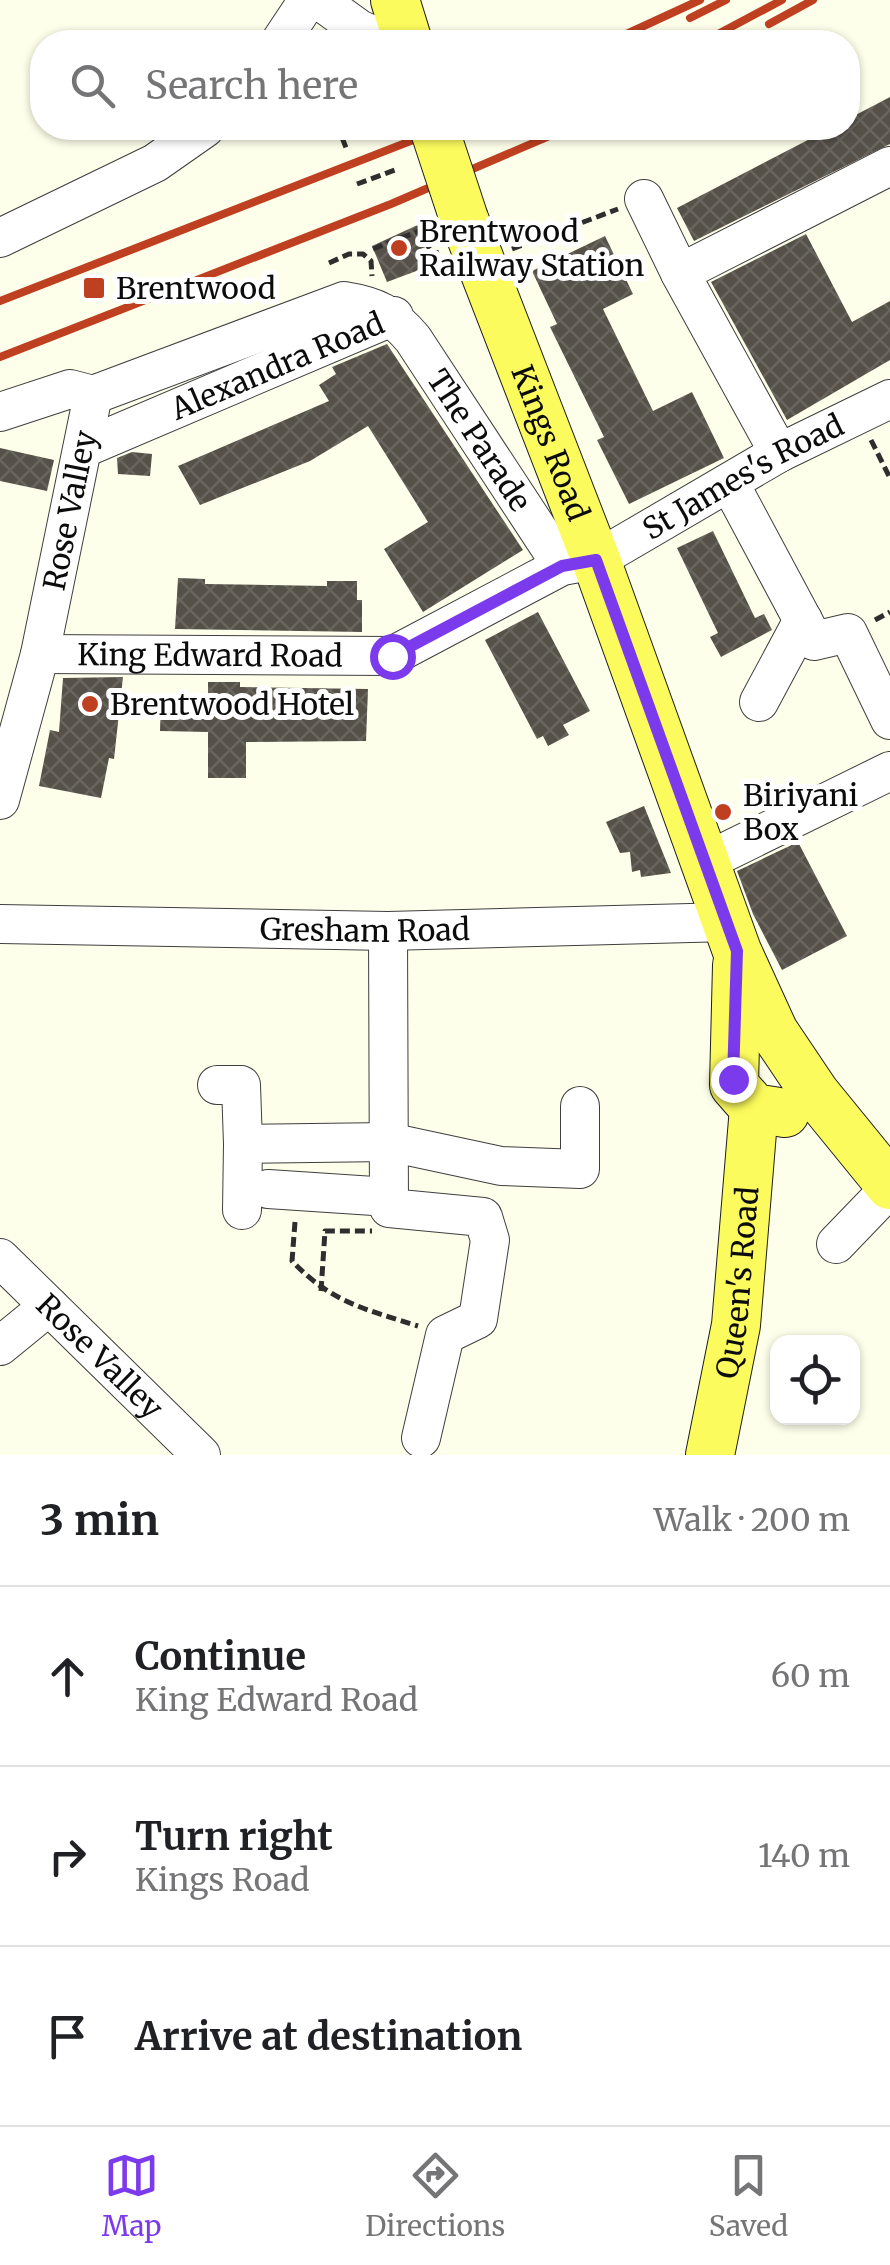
<!DOCTYPE html>
<meta charset="utf-8">
<style>
body{margin:0;font-family:Merriweather,serif;background:#f6f6f6;color:#202124}
.controls{position:absolute;right:30px;bottom:30px;display:grid;overflow:hidden;border-radius:20px;box-shadow:0 2px 8px #0004}
.controls button{width:90px;height:90px;display:grid;place-items:center;padding:0;border:0;border-bottom:2px solid #e0e0e0;background:#fff;color:#202124;font:50px sans-serif}
.stop{position:absolute;width:30px;height:30px;margin:-22px;border:8px solid #7c3aed;border-radius:50%;background:#fff}
.stop.end{background:#7c3aed;border-color:#fff;box-shadow:0 2px 10px #0008}
.list{margin:0;padding:0;list-style:none}
h2{display:flex;justify-content:space-between;align-items:center;height:130px;margin:0;padding:0 40px;font-size:42px}
h2 small{font-size:32px;font-weight:400;color:#757577}
.list li{display:grid;grid-template-columns:65px 1fr auto;gap:30px;align-items:center;box-sizing:border-box;height:180px;padding:0 40px;border-top:2px solid #e0e0e0}
.list b{display:block;font-size:38px;white-space:nowrap}
.list p{margin:0;font-size:32px;white-space:nowrap;color:#757577}
.list em{font-size:32px;font-style:normal;color:#757577}
.icon{flex:none;width:55px;height:55px;fill:none;stroke:currentColor;stroke-width:2;stroke-linecap:round;stroke-linejoin:round}
.map{position:relative;flex:none;width:890px;height:1455px;overflow:hidden}
.search{position:absolute;background:#fff;box-shadow:0 2px 8px #0004;left:30px;right:30px;top:30px;height:110px;display:flex;align-items:center;gap:25px;box-sizing:border-box;padding:0 35px;border-radius:40px;color:#757577;font-size:38px}
.sheet{height:670px;background:#fff}
nav{display:flex;justify-content:space-around;align-items:center;box-sizing:border-box;height:140px;border-top:2px solid #e0e0e0;background:#fff;font-size:28px;color:#757577}
nav a{display:grid;justify-items:center;gap:5px}
nav .on{color:#7c3aed}
.map>svg:first-child{display:block}
</style>
<div class="map">
<svg width="890" height="1455" viewBox="0 0 890 1455">
<defs>
<pattern id="building-cross-hatch" width="8" height="8" patternUnits="userSpaceOnUse" patternTransform="scale(2.5)"><rect width="8" height="8" fill="#555048"/><path d="M0 0l8 8M0 8l8-8" fill="none" stroke="#68645e"/></pattern>
</defs>
<rect width="100%" height="100%" fill="#feffea"/>
<g fill="url(#building-cross-hatch)">
<path d="M890,97v47l-196,97 -17,-33 154,-80h17v-9z"/>
<path d="M435,217l8,24 -23,8 7,18 -40,15 -15,-36z"/>
<path d="M806,234l46,88 38,-21v59l-103,60 -76,-138z"/>
<path d="M605,236l28,58 -30,15 50,102 39,-19 32,66 -95,46 -32,-64 7,-3 -54,-110 7,-3 -25,-53z"/>
<path d="M387,344l136,206 -100,62 -39,-63 44,-27 -60,-96 -58,35 -110,44 -22,-39 151,-65 -10,-16 17,-11 -4,-7z"/>
<path d="M0,448l54,12 -7,31 -47,-10z"/>
<path d="M132,452l20,2 -2,22 -32,-2 -1,-16z"/>
<path d="M713,531l42,87 9,-4 8,16 -51,27 -11,-20 8,-4 -41,-85z"/>
<path d="M178,578l27,1v5l122,2v-5h30v19h5v32l-187,-3z"/>
<path d="M538,612l52,99 -27,14 6,10 -21,11 -5,-10 -6,3 -52,-99z"/>
<path d="M123,677l-9,82 -5,-1 -8,40 -62,-12 11,-56 9,2 4,-54z"/>
<path d="M208,682h32v5l128,2 -2,52 -120,1v36h-38v-46l-48,-1 1,-32 47,1z"/>
<path d="M644,806l27,67 -30,4 -1,-7 -8,2 -2,-20 -10,1 -14,-31z"/>
<path d="M798,842l49,94 -65,34 -29,-56 -16,-43z"/>
</g>
<g fill="none" stroke-linecap="round" stroke-linejoin="round">
<defs>
<g id="minor">
<path d="M319,0l40,29 30,13"/>
<path d="M280,42l28,-42"/>
<path d="M644,199l36,74 99,180"/>
<path d="M0,238l155,-75 50,-35"/>
<path d="M680,273l210,-107"/>
<path id="s1" d="M93,395l251,-94c32,5 48,13 69,38l149,227"/>
<path d="M0,412l70,-23 23,6"/>
<path id="s2" d="M84,448l310,-132"/>
<path d="M730,484l84,157 34,-8 42,87"/>
<path id="s3" d="M40,654l352,2 170,-90 34,-6 183,-107 111,-54"/>
<path d="M759,702l44,-82"/>
<path id="s4" d="M0,800l40,-146 53,-259"/>
<path d="M707,861l183,-90"/>
<path id="s5" d="M0,924l388,7 341,-9"/>
<path d="M388,931l1,277 94,9 7,23 -12,79 -33,16 -24,103"/>
<path d="M217,1085h24l2,59"/>
<path d="M268,1189l121,8"/>
<path d="M242,1210l1,-66 146,-2 112,24 79,3v-63"/>
<path d="M836,1244l54,-56"/>
<path id="s6" d="M0,1258l201,197"/>
<path d="M0,1346l49,-40"/>
</g>
<g id="major">
<path d="M395,0l13,42"/>
<path id="s7" d="M464,219l132,341 141,391 37,81 41,61 75,92"/>
<path d="M737,965l-3,120 20,23 31,5"/>
<path id="s8" d="M710,1455l26,-130 18,-217"/>
</g>
</defs>
<use href="#minor" stroke="#3f3f3f" stroke-width="40"/>
<use href="#major" stroke="#1d1d1d" stroke-width="50"/>
<g stroke="#2e2e2e" stroke-width="5" stroke-dasharray="10 5" stroke-linecap="butt">
<path d="M345,128l-6,2 8,20"/>
<path d="M357,184l38,-14"/>
<path d="M373,249l46,-18 14,23 6,-2"/>
<path d="M512,249l106,-40"/>
<path d="M329,263l20,-9h14l8,7 1,15"/>
<path d="M871,440l19,38"/>
<path d="M875,620l15,-8"/>
<path d="M295,1222l-3,39c40,42 73,48 126,65"/>
<path d="M321,1291l4,-60h47"/>
</g>
<use href="#minor" stroke="#fff" stroke-width="38"/>
<use href="#major" stroke="#fcfb5d" stroke-width="48"/>
<g stroke="#bf3f21" stroke-width="8">
<path d="M690,18l36,-18"/>
<path d="M769,24l44,-24"/>
<path d="M609,42l91,-42"/>
<path d="M703,42l79,-42"/>
<path d="M0,301l444,-173"/>
<path d="M0,357l391,-153 177,-76"/>
</g>
<defs>
<path id="major-bridge" d="M434,128l30,91"/>
</defs>
<use href="#major-bridge" stroke="#1d1d1d" stroke-width="50" stroke-linecap="butt"/>
<use href="#major-bridge" stroke="#fcfb5d" stroke-width="48"/>
</g>
<g fill="none" stroke-linecap="round" stroke-linejoin="round">
<path stroke="#7c3aed" stroke-width="12" d="M392,656l170,-90 34,-6 141,391 -4,128"/>
</g>
<g fill="#bf3f21" stroke="#fff" stroke-width="4">
<circle cx="399" cy="248" r="10"/>
<rect x="82" y="276" width="24" height="24" rx="5"/>
<circle cx="90" cy="704" r="10"/>
<circle cx="723" cy="812" r="10"/>
</g>
<g text-anchor="middle" dominant-baseline="central" stroke-width="10" stroke-linejoin="round" paint-order="stroke">
<g font-size="30" fill="#0c0c0c" stroke="#fff" text-anchor="start">
<text x="419" y="231">Brentwood<tspan x="419" dy="34">Railway Station</tspan></text>
<text x="116" y="288">Brentwood</text>
<text x="110" y="704">Brentwood Hotel</text>
<text x="743" y="795">Biriyani<tspan x="743" dy="34">Box</tspan></text>
</g>
<g font-size="30" fill="#0c0c0c" stroke="#fff">
<text stroke="none"><textPath href="#s2" startOffset="210">Alexandra Road</textPath></text>
<text stroke="none"><textPath href="#s1" startOffset="470">The Parade</textPath></text>
<text stroke="none"><textPath href="#s7" startOffset="240">Kings Road</textPath></text>
<text stroke="none"><textPath href="#s3" startOffset="748">St James's Road</textPath></text>
<text stroke="none"><textPath href="#s4" startOffset="298">Rose Valley</textPath></text>
<text stroke="none"><textPath href="#s3" startOffset="170">King Edward Road</textPath></text>
<text stroke="none"><textPath href="#s5" startOffset="365">Gresham Road</textPath></text>
<text stroke="none"><textPath href="#s8" startOffset="175">Queen's Road</textPath></text>
<text stroke="none"><textPath href="#s6" startOffset="140">Rose Valley</textPath></text>
</g>
</g>
</svg>
<div class="controls">
<button><svg class="icon" aria-label="locate" viewBox="0 0 24 24"><circle cx="12" cy="12" r="6"/><path d="M12 2v4M12 18v4M2 12h4M18 12h4"/></svg></button>
</div>
<div class="stop" style="left:392px;top:656px"></div>
<div class="stop end" style="left:733px;top:1079px"></div>
<div class="search"><svg class="icon" aria-label="search" viewBox="0 0 24 24"><circle cx="10" cy="10" r="6"/><path d="M15 15l6 6"/></svg>Search here</div>
</div>
<section class="sheet">
<h2>3 min<small>Walk · 200 m</small></h2>
<ul class="list">
<li><svg class="icon" aria-label="ahead" viewBox="0 0 24 24"><path d="M12 20V5M6 11l6-6 6 6"/></svg><div><b>Continue</b><p>King Edward Road</p></div><em>60 m</em></li>
<li><svg class="icon" aria-label="right" viewBox="0 0 24 24"><path d="M7 20v-9h11M14 6l5 5-5 5"/></svg><div><b>Turn right</b><p>Kings Road</p></div><em>140 m</em></li>
<li><svg class="icon" aria-label="arrive" viewBox="0 0 24 24"><path d="M6 21V4h12l-3 4 3 4H6"/></svg><div><b>Arrive at destination</b></div></li>
</ul>
</section>
<nav>
<a class="on"><svg class="icon" aria-label="map" viewBox="0 0 24 24"><path d="M3 6l6-2 6 2 6-2v14l-6 2-6-2-6 2zM9 4v14M15 6v14"/></svg>Map</a>
<a><svg class="icon" aria-label="directions" viewBox="0 0 24 24"><path d="M12 3l9 9-9 9-9-9zM9 14v-3h6M13 9l2 2-2 2"/></svg>Directions</a>
<a><svg class="icon" aria-label="saved" viewBox="0 0 24 24"><path d="M7 4h10v16l-5-4-5 4z"/></svg>Saved</a>
</nav>
